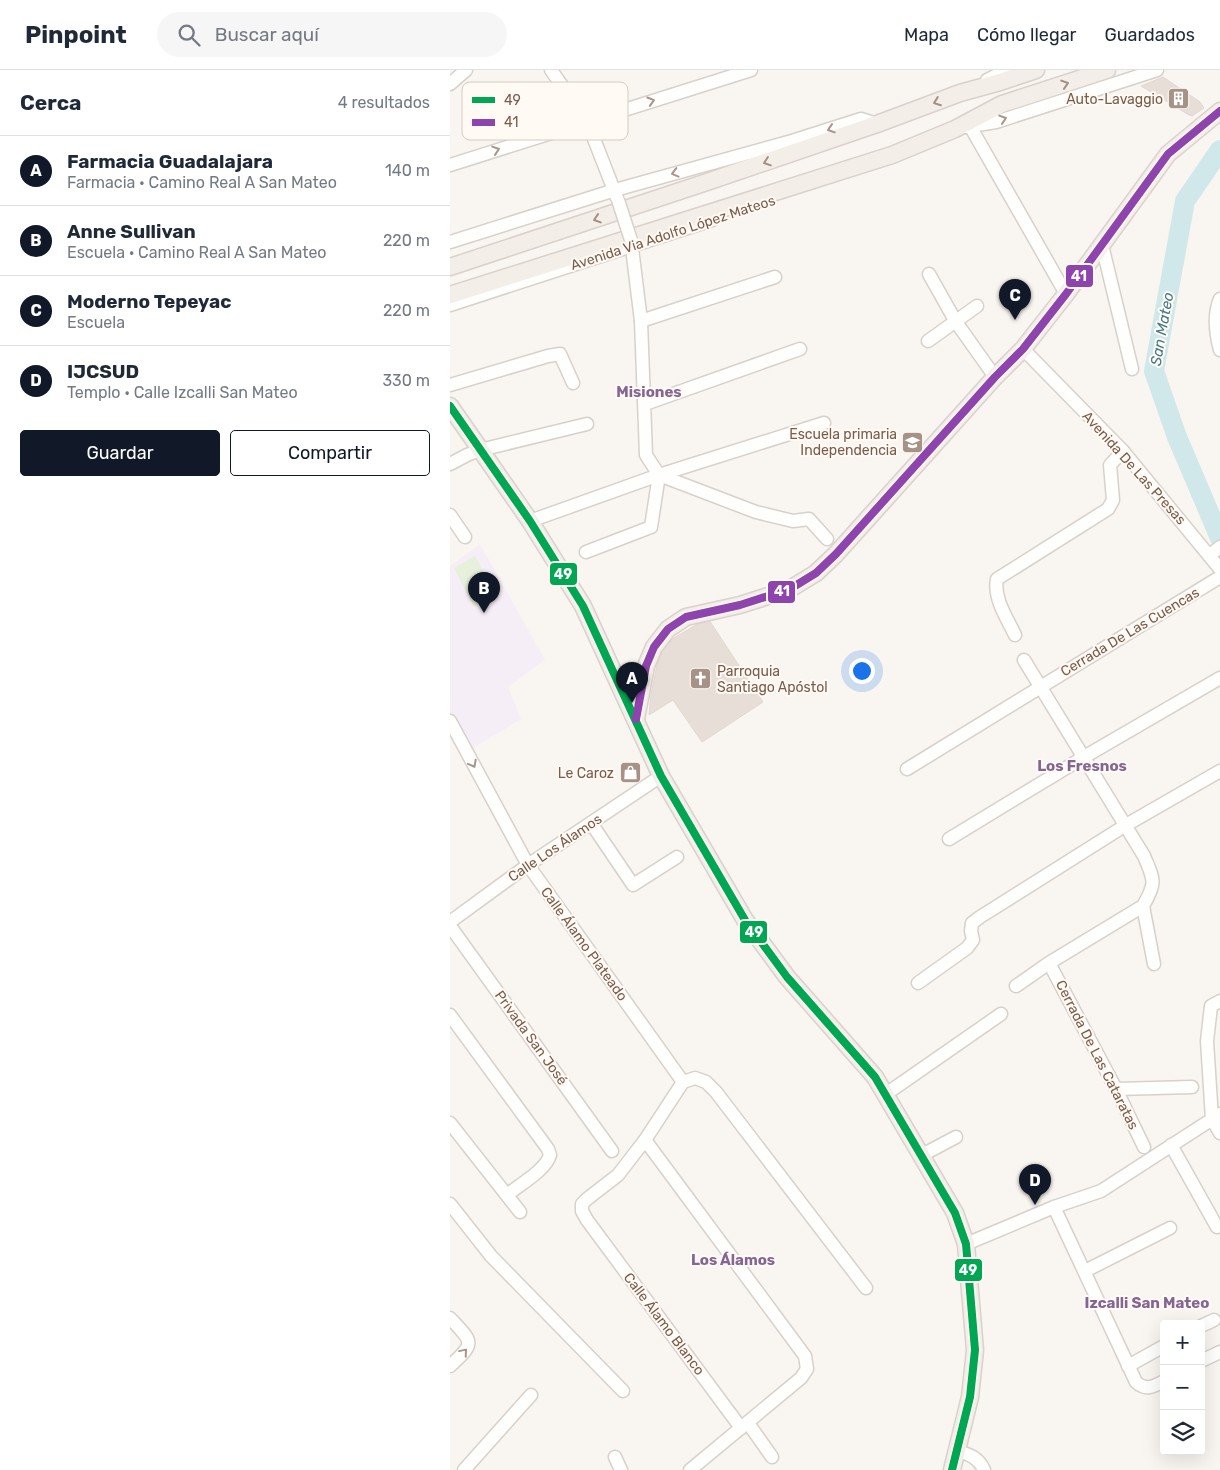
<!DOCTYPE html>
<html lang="es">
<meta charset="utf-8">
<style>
body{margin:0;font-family:Rubik,sans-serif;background:#f6f6f7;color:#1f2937}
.controls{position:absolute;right:15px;bottom:15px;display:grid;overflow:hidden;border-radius:5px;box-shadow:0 5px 20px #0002}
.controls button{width:45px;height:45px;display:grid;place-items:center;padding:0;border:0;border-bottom:1px solid #e0e1e3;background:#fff;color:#1f2937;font:25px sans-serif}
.you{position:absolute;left:411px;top:600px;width:18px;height:18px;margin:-12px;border:4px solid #fff;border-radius:50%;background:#1a73e8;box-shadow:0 0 0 8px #1a73e833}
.badge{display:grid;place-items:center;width:32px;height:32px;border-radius:50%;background:#111827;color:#fff;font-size:16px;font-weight:700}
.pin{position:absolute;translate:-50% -41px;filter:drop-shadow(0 1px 2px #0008)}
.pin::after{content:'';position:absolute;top:26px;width:18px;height:15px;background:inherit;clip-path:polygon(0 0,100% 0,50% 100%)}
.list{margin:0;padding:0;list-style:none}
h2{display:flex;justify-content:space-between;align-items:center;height:65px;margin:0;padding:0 20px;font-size:21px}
h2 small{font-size:16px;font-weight:400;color:#747a83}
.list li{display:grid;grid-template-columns:32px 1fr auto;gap:15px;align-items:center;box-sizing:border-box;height:70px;padding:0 20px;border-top:1px solid #e0e1e3}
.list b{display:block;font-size:19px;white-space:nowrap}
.list p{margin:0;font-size:16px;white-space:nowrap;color:#747a83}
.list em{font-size:16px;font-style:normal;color:#747a83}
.actions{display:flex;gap:10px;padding:15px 20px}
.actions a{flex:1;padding:11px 0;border:1px solid #111827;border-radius:5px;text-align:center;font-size:18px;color:#111827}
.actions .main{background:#111827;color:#fff}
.icon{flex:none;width:28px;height:28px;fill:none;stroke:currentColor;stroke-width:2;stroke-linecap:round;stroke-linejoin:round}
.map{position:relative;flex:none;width:770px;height:1400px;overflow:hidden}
header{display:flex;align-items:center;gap:30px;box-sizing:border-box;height:70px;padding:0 25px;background:#fff;border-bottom:1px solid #e0e1e3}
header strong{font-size:24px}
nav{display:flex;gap:28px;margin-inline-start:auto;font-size:18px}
.search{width:350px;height:45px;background:#f6f6f7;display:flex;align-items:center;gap:12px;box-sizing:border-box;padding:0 18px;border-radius:28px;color:#747a83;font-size:19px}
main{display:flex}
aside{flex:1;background:#fff}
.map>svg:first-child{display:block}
</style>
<header>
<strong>Pinpoint</strong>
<div class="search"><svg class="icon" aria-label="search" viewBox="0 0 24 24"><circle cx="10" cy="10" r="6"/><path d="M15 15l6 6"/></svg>Buscar aquí</div>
<nav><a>Mapa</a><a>Cómo llegar</a><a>Guardados</a></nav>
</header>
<main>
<aside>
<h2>Cerca<small>4 resultados</small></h2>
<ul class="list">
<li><span class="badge">A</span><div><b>Farmacia Guadalajara</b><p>Farmacia · Camino Real A San Mateo</p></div><em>140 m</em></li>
<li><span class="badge">B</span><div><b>Anne Sullivan</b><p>Escuela · Camino Real A San Mateo</p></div><em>220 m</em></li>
<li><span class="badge">C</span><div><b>Moderno Tepeyac</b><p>Escuela</p></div><em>220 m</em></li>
<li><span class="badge">D</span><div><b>IJCSUD</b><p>Templo · Calle Izcalli San Mateo</p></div><em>330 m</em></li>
</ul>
<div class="actions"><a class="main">Guardar</a><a>Compartir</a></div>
</aside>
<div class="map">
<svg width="770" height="1400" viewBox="0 0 770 1400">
<rect width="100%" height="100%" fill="#f9f5f0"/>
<path fill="#f6eef6" d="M30,474l65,116 -37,27 13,32 -53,32 -18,-37v-148z"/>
<path fill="#e7f0db" d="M25,486l22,40 -23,11 -20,-39z"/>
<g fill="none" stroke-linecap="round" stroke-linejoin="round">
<path stroke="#d0e8ea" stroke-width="20" d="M770,80l-35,51 -31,170 23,66 43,101"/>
</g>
<g fill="#e6ded7" stroke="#e2d8d2">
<path d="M713,7l37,25 4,6 -12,8 -3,-1 -48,-29z"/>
<path d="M259,550l54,82 -61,40 -29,-42 -24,15 2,-21 6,-29 6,-16 11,-11 22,-13z"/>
</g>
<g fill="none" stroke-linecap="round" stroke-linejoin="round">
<defs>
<g id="minor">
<path d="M101,0l36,51 30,77"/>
<path d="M537,10l20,-10"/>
<path d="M0,14l16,-14"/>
<path d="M520,56l96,168"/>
<path d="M515,57l31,-5 161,-52"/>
<path d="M0,95l301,-95"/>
<path d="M181,170l10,81 5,134 13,20 97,37 37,9 16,-2 18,20"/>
<path d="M0,172l165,-52 177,-49 69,-22 16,5"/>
<path d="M652,175l30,124"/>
<path d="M479,204l27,48 39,55"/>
<path d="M770,229c-7,16 -4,36 0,51"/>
<path d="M0,235l262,-85"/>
<path d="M191,251l134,-44"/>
<path d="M478,271l49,-35"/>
<path d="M573,279l100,102 97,118"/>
<path d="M0,315l98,-29 12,-2 13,29"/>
<path d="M195,334l155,-55"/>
<path d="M0,394l17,-9 13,-5 107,-26"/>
<path d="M0,445l15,22"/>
<path d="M80,451l129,-46 165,-52"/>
<path d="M136,482l65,-25 8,-52"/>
<path d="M760,485l10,-8"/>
<path d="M565,565c-8,-17 -22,-37 -18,-56l111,-70 5,-9 -3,-35 13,-14"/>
<path d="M0,651l78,144 155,217"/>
<path d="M457,699l313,-192"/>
<path d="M141,753l42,62 44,-28"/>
<path d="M499,769l135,-82 136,-79"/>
<path d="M693,836l11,58"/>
<path d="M0,852l78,-57 133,-89"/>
<path d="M0,856l162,225"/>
<path d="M599,893l67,126 28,58"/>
<path d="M468,913l49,-35 6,-8 -2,-9 1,-8 8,-6 146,-92 94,-54"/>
<path d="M566,916l33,-23 94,-57c14,-24 11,-26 1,-50l-120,-196"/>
<path d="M770,931l-9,5 -4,35 5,78 8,14"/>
<path d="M0,945l98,134 2,6c-4,15 -31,30 -43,40"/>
<path d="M666,1019l76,-2"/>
<path d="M436,1024l115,-80"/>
<path d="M0,1053l70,89"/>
<path d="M195,1070l160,216 2,13 -6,9 -111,92"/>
<path d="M721,1075l46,82"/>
<path d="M472,1085l34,-18"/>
<path d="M0,1134l41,52 132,135"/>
<path d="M604,1137l82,175c10,9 17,5 28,-1"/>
<path d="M516,1174l88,-37 47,-16 119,-77"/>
<path d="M635,1201l85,-43"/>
<path d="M0,1248c23,25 26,24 0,48"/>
<path d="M751,1256l13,-6"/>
<path d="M751,1291l19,-9"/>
<path d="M678,1296l36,-20"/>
<path d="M298,1353l24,34"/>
<path d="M291,1358l-154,-208 -5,-9v-7l5,-5 31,-24 27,-35 38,-58 12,-4 11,4 10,10 150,196"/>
<path d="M507,1381c12,3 22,7 27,19"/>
<path d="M165,1387l6,13"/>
<path d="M14,1400l67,-75"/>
</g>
<g id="major">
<path d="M0,197l257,-85 170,-58 83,-31 40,-11 36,-12"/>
<path d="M0,225l442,-140 63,-26 47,-25 105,-34"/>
<path d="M0,336l80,115 53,85 78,170 84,144 42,57 88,100 80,136 11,31 9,106 -5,47 -18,73"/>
<path d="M186,649l10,-53 8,-19 14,-18 18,-12 54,-12 50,-16 26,-16 20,-19 159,-177 28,-28 43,-55 102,-140 52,-43"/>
</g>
</defs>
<use href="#minor" stroke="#d7d1cb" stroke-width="15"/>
<use href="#major" stroke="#dad1cc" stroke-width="19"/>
<use href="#minor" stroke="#fefefd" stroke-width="12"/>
<use href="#major" stroke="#f3eee8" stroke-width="16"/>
<defs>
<path id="minor-bridge" d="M168,130l13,40"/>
</defs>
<use href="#minor-bridge" stroke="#d7d1cb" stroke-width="15" stroke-linecap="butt"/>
<use href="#minor-bridge" stroke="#fefefd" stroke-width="12"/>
<defs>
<path id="bus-1" d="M0,336l80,115 53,85 78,170 84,144 42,57 88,100 80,136 11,31 9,106 -5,47 -18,73"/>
<path id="bus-2" d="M186,649l10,-53 8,-19 14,-18 18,-12 54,-12 50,-16 26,-16 20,-19 159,-177 28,-28 43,-55 102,-140 52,-43"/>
</defs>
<use href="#bus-1" stroke="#fffaf3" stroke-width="11"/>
<use href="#bus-2" stroke="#fffaf3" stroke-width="11"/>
<use href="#bus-1" stroke="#00a651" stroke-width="8"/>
<use href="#bus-2" stroke="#8e44ad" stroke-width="8"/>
</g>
<defs><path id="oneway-chevron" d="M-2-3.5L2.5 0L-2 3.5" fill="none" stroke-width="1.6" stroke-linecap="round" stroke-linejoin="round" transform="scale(1.25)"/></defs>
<g stroke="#a48f83">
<use href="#oneway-chevron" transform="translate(615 14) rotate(-18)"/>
<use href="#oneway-chevron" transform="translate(487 32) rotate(159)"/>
<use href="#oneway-chevron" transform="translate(317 92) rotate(161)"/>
<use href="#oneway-chevron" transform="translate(147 149) rotate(162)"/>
</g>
<g stroke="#a8958b">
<use href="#oneway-chevron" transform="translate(201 31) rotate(-17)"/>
<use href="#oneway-chevron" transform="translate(553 49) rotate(-18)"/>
<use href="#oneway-chevron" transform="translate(381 59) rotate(162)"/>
<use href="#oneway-chevron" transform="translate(46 80) rotate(-18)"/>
<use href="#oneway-chevron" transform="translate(225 103) rotate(165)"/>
<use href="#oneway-chevron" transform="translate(23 694) rotate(62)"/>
<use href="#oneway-chevron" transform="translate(14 1282) rotate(-50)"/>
</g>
<defs>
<symbol id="building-square" viewBox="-11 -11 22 22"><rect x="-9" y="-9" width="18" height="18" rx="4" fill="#a69286" stroke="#fffaf3"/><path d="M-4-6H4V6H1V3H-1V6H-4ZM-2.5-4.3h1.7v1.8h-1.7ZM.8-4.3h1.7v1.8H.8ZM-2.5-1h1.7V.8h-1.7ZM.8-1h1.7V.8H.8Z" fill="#fff"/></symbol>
<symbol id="school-square" viewBox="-11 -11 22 22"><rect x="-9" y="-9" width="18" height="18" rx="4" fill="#a69286" stroke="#fffaf3"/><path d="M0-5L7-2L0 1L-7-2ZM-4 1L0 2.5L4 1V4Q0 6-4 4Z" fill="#fff"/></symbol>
<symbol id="church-square" viewBox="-11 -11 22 22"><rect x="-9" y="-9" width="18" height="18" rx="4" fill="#a69286" stroke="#fffaf3"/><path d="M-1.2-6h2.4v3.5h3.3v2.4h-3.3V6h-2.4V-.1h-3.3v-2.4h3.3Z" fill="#fff"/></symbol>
<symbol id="shop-square" viewBox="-11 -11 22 22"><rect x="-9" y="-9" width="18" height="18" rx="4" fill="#a69286" stroke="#fffaf3"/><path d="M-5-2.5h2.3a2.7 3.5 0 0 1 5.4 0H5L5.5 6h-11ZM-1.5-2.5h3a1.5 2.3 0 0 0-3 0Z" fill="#fff"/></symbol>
</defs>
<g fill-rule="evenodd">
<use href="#building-square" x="716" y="16" width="25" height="25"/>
<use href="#school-square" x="450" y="360" width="25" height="25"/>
<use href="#church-square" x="238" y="596" width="25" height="25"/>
<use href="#shop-square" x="168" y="690" width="25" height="25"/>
</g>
<g text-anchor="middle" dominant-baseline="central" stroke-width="4" stroke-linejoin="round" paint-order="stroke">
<g font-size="14" fill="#7a5c4d" stroke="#fffaf3" text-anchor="end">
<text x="713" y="29">Auto-Lavaggio</text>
<text x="447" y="364">Escuela primaria<tspan x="447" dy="16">Independencia</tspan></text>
<text x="267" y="601" text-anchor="start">Parroquia<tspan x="267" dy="16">Santiago Apóstol</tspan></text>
<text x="164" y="703">Le Caroz</text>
</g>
<g font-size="14" fill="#7a5c4d" stroke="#fffaf3">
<text transform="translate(223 163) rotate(-18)">Avenida Via Adolfo López Mateos</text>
<text transform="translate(684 398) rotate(48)">Avenida De Las Presas</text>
<text transform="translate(680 562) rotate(-31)">Cerrada De Las Cuencas</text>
<text transform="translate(105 778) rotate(-34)">Calle Los Álamos</text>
<text transform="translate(134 874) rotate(54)">Calle Álamo Plateado</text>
<text transform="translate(81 968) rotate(54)">Privada San José</text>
<text transform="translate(647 985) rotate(63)">Cerrada De Las Cataratas</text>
<text transform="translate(214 1254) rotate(53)">Calle Álamo Blanco</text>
</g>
<g font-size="15" font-style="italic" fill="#437c86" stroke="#fffaf3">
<text transform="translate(712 259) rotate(-80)">San Mateo</text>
</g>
<g font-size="15" font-weight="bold" fill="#846695" stroke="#fffaf3">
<text x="199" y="322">Misiones</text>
<text x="632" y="696">Los Fresnos</text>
<text x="283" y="1190">Los Álamos</text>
<text x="697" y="1233">Izcalli San Mateo</text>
</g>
</g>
<rect x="12" y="12" width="166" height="58" rx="8" fill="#fffaf3" stroke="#d7cbc1" stroke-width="1"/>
<rect x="22" y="27" width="23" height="6" fill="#00a651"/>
<rect x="22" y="49" width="23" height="7" fill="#8e44ad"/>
<g font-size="14" fill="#7a5c4d">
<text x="54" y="35">49</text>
<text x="54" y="57">41</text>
</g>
<g stroke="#fffaf3" stroke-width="2">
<rect x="615" y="194" width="29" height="24" rx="5" fill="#8e44ad"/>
<rect x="99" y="492" width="29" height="24" rx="5" fill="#00a651"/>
<rect x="317" y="510" width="29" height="24" rx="5" fill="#8e44ad"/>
<rect x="289" y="850" width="29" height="24" rx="5" fill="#00a651"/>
<rect x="504" y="1188" width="29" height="24" rx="5" fill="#00a651"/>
</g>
<g font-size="14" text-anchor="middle" font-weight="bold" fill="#fff">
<text x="629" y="211">41</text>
<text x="113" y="509">49</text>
<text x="332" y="526">41</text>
<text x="304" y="867">49</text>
<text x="518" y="1205">49</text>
</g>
</svg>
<div class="controls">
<button>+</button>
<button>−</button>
<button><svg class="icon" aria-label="layers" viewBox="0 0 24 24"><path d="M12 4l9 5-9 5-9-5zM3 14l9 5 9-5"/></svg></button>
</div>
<div class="you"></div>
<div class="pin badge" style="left:182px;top:633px">A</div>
<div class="pin badge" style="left:34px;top:543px">B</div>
<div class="pin badge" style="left:565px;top:250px">C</div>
<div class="pin badge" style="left:585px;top:1135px">D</div>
</div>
</main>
